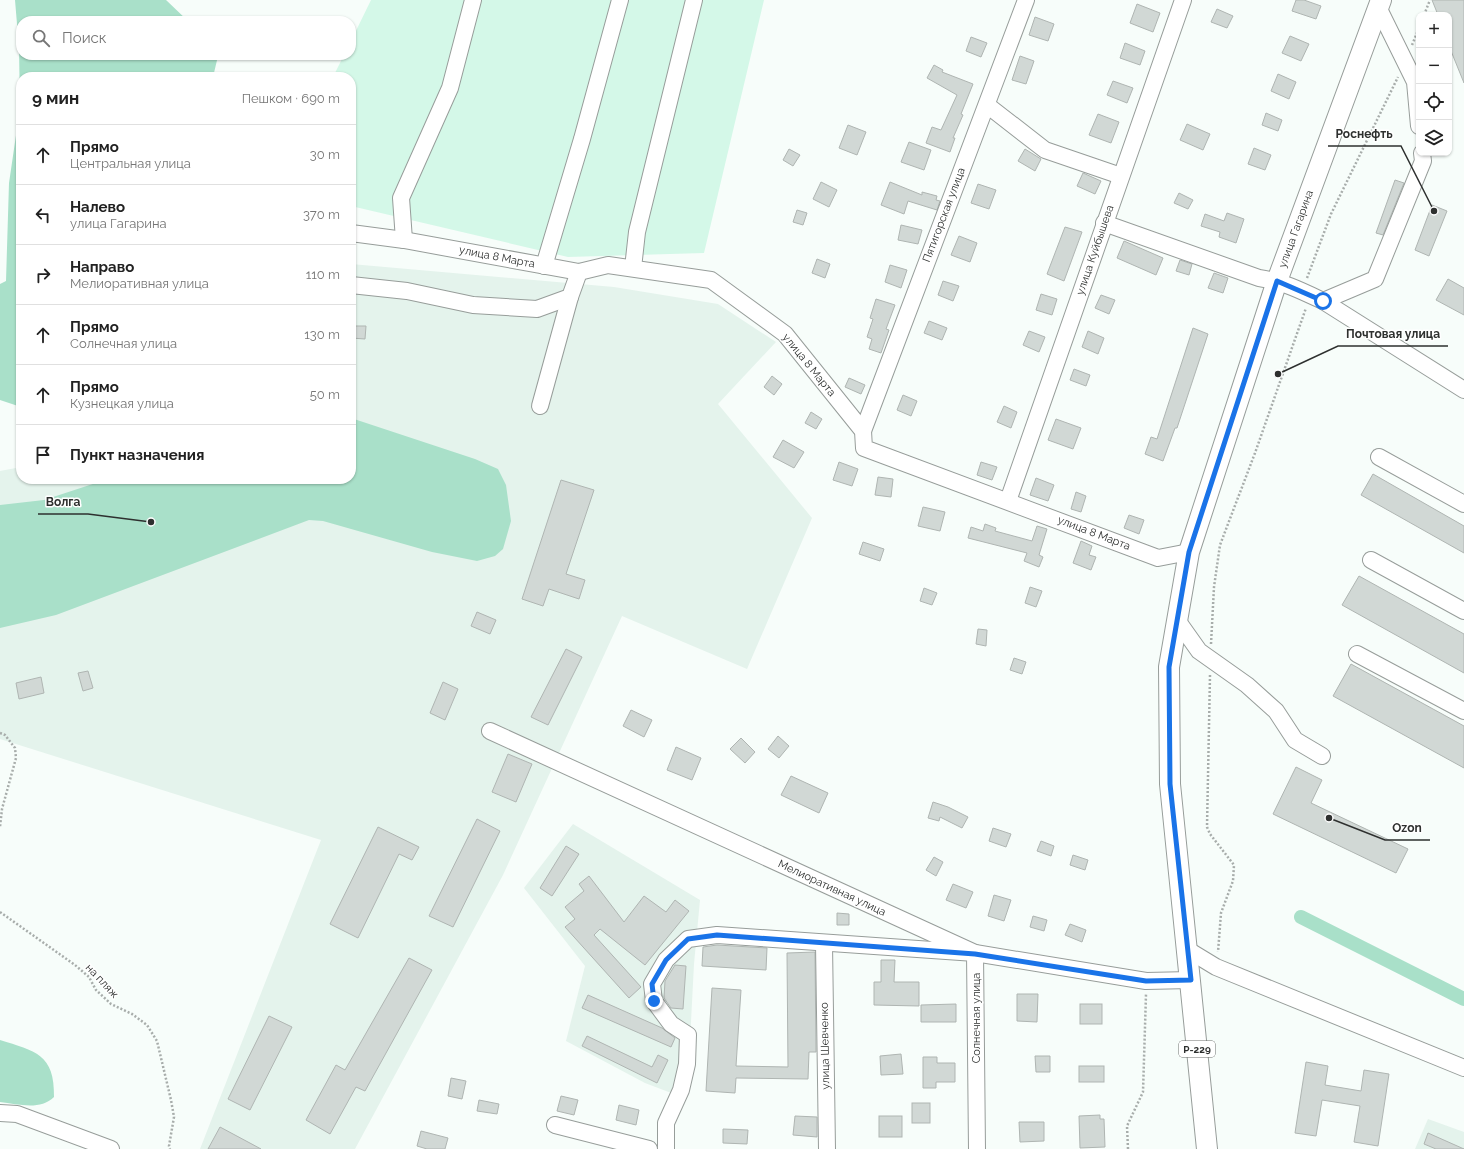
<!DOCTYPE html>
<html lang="ru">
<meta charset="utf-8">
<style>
body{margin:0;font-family:Raleway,sans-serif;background:#f2f2f2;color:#222}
.controls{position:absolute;right:12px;top:12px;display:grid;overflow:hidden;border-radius:8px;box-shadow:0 1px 3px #0004}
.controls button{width:36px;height:36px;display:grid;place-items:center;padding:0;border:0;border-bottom:1px solid #e0e0e0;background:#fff;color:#222;font:20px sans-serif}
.stop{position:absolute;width:12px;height:12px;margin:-9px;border:3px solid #1a73e8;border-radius:50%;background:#fff}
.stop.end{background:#1a73e8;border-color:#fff;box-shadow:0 1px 4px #0008}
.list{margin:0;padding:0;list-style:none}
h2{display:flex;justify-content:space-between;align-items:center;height:52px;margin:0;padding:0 16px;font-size:17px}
h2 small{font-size:13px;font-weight:400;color:#767676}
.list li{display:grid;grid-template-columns:26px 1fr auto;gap:12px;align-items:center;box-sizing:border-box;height:60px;padding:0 16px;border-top:1px solid #e0e0e0}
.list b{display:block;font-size:15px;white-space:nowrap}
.list p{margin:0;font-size:13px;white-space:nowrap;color:#767676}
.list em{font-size:13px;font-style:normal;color:#767676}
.icon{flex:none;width:22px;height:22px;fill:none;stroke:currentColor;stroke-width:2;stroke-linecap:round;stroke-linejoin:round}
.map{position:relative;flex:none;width:1464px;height:1149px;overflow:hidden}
.search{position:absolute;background:#fff;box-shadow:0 1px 3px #0004;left:16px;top:16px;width:340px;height:44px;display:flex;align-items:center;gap:10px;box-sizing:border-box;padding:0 14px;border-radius:16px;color:#767676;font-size:15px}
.panel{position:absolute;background:#fff;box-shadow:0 1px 3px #0004;left:16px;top:72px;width:340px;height:412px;border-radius:16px}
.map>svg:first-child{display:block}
</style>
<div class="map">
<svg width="1464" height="1149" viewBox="0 0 1464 1149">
<rect width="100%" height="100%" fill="#f7fdfa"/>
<g fill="#e4f3ec">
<path d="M351,264l263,23 104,17 58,38 -58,62 94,114 -65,151 -125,-53 -119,259 -148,274h-155l121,-309 -321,-101v-268l21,-4v12h330z"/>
<path d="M573,824l127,76 -6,64 -7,135 -42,-16 -79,-42 19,-75 -61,-78z"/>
<path d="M1428,1119l36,13v17h-49z"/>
</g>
<path fill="#d4f8e8" d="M371,0h393l-60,253 -136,4 -217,-51v-129h-18l11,-22h7v-14z"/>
<g fill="#a9e0c9">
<path d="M15,0h151l22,21h-167v34l197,1 -5,21h-192v330l-21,-7v-116l6,-3 3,-98 11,-75 -1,-60z"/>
<path d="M351,418l124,41 23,10 8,16 5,36 -8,28 -8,7 -18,5 -45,-9 -109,-31 -14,-1 -253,95 -56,13v-123l44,-5 64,-21h243z"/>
<path d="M0,1040c35,11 55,14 54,57 -14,14 -36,7 -54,5z"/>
</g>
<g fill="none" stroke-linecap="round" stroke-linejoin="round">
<path stroke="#a9e0c9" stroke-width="14" d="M1301,917l163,82"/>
</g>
<g fill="#d1d8d5" stroke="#afb5b2">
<path d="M1296,0h8l17,6 -5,13 -24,-8z"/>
<path d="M1432,0h32v83l-15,-37v-31h-11z"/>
<path d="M1137,4l23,9 -7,19 -23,-9z"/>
<path d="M1217,9l16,7 -6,12 -16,-6z"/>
<path d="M1035,17l19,7 -6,17 -19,-6z"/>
<path d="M1290,36l19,8 -8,17 -19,-8z"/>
<path d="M971,37l16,6 -6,14 -15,-6z"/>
<path d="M1125,43l20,8 -5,14 -20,-7z"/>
<path d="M1020,56l14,5 -8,23 -14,-4z"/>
<path d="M934,65l9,5 -1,2 31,12 -12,30 2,1 -10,23h2l-5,14 -24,-9 6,-16 9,3 16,-35 -30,-17z"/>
<path d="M1278,74l18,8 -7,17 -18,-8z"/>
<path d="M1113,81l20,7 -6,15 -20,-8z"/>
<path d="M1266,113l16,7 -4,11 -16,-6z"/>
<path d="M1098,114l21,8 -8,21 -22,-8z"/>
<path d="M1187,124l23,10 -7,16 -23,-10z"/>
<path d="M848,125l18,7 -9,23 -18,-7z"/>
<path d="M909,142l22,8 -7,20 -23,-8z"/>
<path d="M1254,148l17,7 -6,15 -17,-6z"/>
<path d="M789,149l11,6 -7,11 -10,-6z"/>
<path d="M1025,149l16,10 -6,12 -17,-10z"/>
<path d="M1083,173l18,8 -6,13 -18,-8z"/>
<path d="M1395,180l9,3 -21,52 -7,-2z"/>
<path d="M821,182l16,8 -8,17 -16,-8z"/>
<path d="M890,182l32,13v-3l15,4 -1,4 4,1 -3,9 -29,-9 -4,13 -23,-9z"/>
<path d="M978,184l18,6 -7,19 -18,-6z"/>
<path d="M1179,193l14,7 -5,9 -14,-6z"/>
<path d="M1432,205l15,6 -18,45 -14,-6z"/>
<path d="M797,210l10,3 -4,12 -10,-3z"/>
<path d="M1227,213l17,6 -8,24 -17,-6 1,-5 -19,-6 4,-12 19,7z"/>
<path d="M901,225l21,5 -4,14 -20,-4z"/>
<path d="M1065,227l17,5 -18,49 -17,-7z"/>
<path d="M959,236l18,7 -7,19 -19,-7z"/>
<path d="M1124,241l39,17 -7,17 -39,-17z"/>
<path d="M817,259l13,5 -5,14 -13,-5z"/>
<path d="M1180,260l12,4 -3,11 -13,-4z"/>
<path d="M890,265l17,5 -6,18 -16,-6z"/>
<path d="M1214,273l14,5 -5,15 -15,-5z"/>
<path d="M1448,279l16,9v27l-28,-15z"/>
<path d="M943,281l16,5 -6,15 -15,-6z"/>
<path d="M1041,294l16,5 -5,16 -16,-5z"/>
<path d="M1101,295l14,5 -6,14 -14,-6z"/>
<path d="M876,299l19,6 -9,24 3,1 -8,23 -12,-4 3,-10 -5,-2 6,-18 -3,-1z"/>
<path d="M929,321l18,7 -5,12 -18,-7z"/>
<path d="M351,326h15l-1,13 -14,-1z"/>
<path d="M1193,328l15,6 -31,94h-2l-12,33 -18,-7 6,-17 6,2z"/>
<path d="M1029,331l16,6 -6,15 -16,-7z"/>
<path d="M1088,331l16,7 -6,16 -16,-7z"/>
<path d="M1074,369l16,6 -4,11 -16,-6z"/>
<path d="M772,376l10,8 -8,11 -10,-8z"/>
<path d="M849,378l16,7 -4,9 -16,-7z"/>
<path d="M903,395l14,6 -6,15 -14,-6z"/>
<path d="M1004,406l13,6 -6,16 -14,-6z"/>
<path d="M811,412l11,7 -6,10 -11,-6z"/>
<path d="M1056,419l25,9 -8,21 -25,-9z"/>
<path d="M783,440l21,12 -10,16 -21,-11z"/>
<path d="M839,462l19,7 -6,17 -19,-6z"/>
<path d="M981,462l16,5 -5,13 -15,-5z"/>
<path d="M1373,474l91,52v27l-103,-58z"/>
<path d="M878,477l15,2 -2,18 -16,-2z"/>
<path d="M1036,478l18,7 -6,16 -18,-6z"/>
<path d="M561,480l33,10 -28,84 19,6 -6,19 -30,-10 -6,17 -21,-7z"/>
<path d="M1076,492l10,4 -5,16 -10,-3z"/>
<path d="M923,507l22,5 -5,19 -22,-5z"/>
<path d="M1129,515l15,5 -5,14 -15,-6z"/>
<path d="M985,524l11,4 -1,3 37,10 5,-15 10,3 -8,26 4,2 -4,10 -15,-6 3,-8 -59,-15 3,-11 12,4z"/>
<path d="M1081,541l11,5 -3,9 7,2 -5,13 -18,-7z"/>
<path d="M863,542l21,7 -4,12 -21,-7z"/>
<path d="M1359,576l105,58v39l-122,-68z"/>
<path d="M1030,587l12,4 -6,16 -11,-4z"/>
<path d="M924,588l13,5 -5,12 -12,-4z"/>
<path d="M477,612l19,8 -6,14 -19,-8z"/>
<path d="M978,629l9,1 -1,16 -10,-2z"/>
<path d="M566,649l16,8 -34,68 -17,-8z"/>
<path d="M1014,658l12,4 -4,12 -12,-4z"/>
<path d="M1351,664l113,62v42l-131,-72z"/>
<path d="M88,671l5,17 -10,3 -5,-18z"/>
<path d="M41,677l3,16 -25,6 -3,-16z"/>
<path d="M443,682l15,7 -13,31 -15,-7z"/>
<path d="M631,710l21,10 -8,17 -21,-11z"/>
<path d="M778,736l11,10 -10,12 -11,-9z"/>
<path d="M741,738l14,14 -10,11 -15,-14z"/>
<path d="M676,747l25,11 -9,22 -25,-10z"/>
<path d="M508,754l24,10 -16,38 -24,-10z"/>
<path d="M1296,767l26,13 -11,23 97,46 -12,24 -123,-59z"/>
<path d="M791,776l37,17 -9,20 -38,-18z"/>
<path d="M933,802l15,5 20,10 -6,11 -22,-11 -1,4 -11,-3z"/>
<path d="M477,819l23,12 -47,96 -24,-11z"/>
<path d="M378,827l41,20 -7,13 -13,-6 -41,84 -28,-14z"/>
<path d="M993,828l18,6 -5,13 -17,-6z"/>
<path d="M1041,841l13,5 -3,10 -14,-5z"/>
<path d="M566,846l13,8 -27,42 -12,-8z"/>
<path d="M1073,855l15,5 -3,10 -15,-5z"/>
<path d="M934,857l9,5 -7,14 -10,-6z"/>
<path d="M589,876l35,46 20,-26 22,16 9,-12 14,11 -44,54 -45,-36 -6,6 47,52 -12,11 -64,-71 10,-8 -10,-12 19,-16 -5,-7z"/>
<path d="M953,884l20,8 -7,16 -20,-8z"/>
<path d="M994,895l17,5 -7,21 -16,-5z"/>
<path d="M837,913l12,1v11h-12z"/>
<path d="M1033,916l14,4 -3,11 -14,-4z"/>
<path d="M1070,924l16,6 -4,12 -17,-7z"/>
<path d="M717,945l50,3 -1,22 -64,-4 1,-19z"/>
<path d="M815,952l1,100h-7l-1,27 -72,-1 -1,15 -29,-2 6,-103 29,2 -5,76 52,1 -1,-114z"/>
<path d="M409,958l23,12 -67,121 -9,-4 -26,47 -24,-14 30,-55 9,5z"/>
<path d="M881,960h14l-1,22h25v24l-45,-1v-23h7z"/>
<path d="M675,965l11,1 -3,43 -12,-1 -7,-10 1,-17z"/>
<path d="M1017,994h21l-1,28 -20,-1z"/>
<path d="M588,995l74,33 13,10 -4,9 -89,-39z"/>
<path d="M956,1004v18h-35v-17z"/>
<rect x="1080" y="1004" width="22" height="20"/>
<path d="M269,1016l23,11 -42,83 -22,-11z"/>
<path d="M587,1036l65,31 6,-12 10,5 -11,23 -75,-37z"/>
<path d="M901,1054l2,20 -22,1 -1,-19z"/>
<path d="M1035,1056h15v16h-14z"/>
<path d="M923,1057h14v6h18v19h-19v6h-13z"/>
<path d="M1306,1062l22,4 -3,19 36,6 3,-21 25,4 -11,72 -24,-4 6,-36 -38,-6 -6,36 -21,-3z"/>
<rect x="1079" y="1066" width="25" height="16"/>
<path d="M451,1078l15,3 -4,18 -14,-3z"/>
<path d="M561,1096l17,4 -4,15 -17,-4z"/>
<path d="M479,1100l20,4 -2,10 -20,-3z"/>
<rect x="912" y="1103" width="18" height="20"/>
<path d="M619,1105l20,5 -3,15 -20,-5z"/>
<path d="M1100,1115v4h4l1,28 -25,1 -1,-32z"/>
<path d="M795,1116l22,1v20l-24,-2z"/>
<rect x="879" y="1116" width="23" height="21"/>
<path d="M1019,1122h25v19l-24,1z"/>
<path d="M220,1127l41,22h-53z"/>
<path d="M723,1129l25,1 -1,14 -24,-1z"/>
<path d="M421,1131l27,7 -3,11h-18l-10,-3z"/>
<path d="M1428,1133l36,16h-28l-12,-5z"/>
</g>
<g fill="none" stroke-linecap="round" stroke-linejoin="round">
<defs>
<g id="minor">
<path d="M1378,7l37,75 4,44"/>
<path d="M987,105l58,45 76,26"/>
<path d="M1104,223l155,55c23,3 43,13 64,23l141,89"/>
<path d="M351,233l53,7 175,32 29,-7 103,15 74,54 78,97 1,17 294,110 31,-6"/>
<path d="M404,240l-3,-42 49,-110 23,-88"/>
<path d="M544,266l38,-127 38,-139"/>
<path d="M633,268l4,-36 57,-232"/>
<path d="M351,285l56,6 66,14 64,4 33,-12 9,-25"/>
<path d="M1323,301l52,-22 48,-118 -1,-8"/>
<path d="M540,406l30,-109"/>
<path d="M863,431l163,-431"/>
<path d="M1379,457l85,47"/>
<path d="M1008,501l175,-501"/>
<path d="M1371,560l93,51"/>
<path d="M1177,620l22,31 48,34 29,26 19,29 27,16"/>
<path d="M1357,654l107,57"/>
<path d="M490,731l485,222 171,28 45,-1"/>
<path d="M824,944l3,205"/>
<path d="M1188,950l28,17 248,101"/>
<path d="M0,1113l17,1 94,35"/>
<path d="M555,1125l94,24"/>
<path d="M666,1149v-26l15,-33 6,-26 1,-29 -17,-11 -17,-23 -2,-17 14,-24 22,-21 29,-4 258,18 2,196"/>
</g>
<path id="major" d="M1207,1149l-37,-365 -1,-117 20,-115 88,-271 104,-281"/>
</defs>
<use href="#minor" stroke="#979d9a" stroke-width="18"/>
<use href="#major" stroke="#979d9a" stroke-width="22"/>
<g stroke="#a8adab" stroke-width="2.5" stroke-dasharray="2 2" stroke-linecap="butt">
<path d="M1424,15l6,-15"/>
<path d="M1412,45l7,-17"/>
<path d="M1307,278l24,-64 67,-137"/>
<path d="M1211,644l3,-57 6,-42 35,-92 51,-145"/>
<path d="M1210,675l-3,152 3,7 24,31 -1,16 -12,32 -3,39"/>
<path d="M0,733l5,2 10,13 1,10 -14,51 -2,18"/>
<path d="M0,912l75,53 14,12 7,13 15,14 21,10 15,11 10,16 14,59 3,17 -5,29 1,3"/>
<path d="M1128,1149l-1,-23 16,-34 3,-98"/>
</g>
<use href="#minor" stroke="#fff" stroke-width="16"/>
<use href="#major" stroke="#fff" stroke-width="20"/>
</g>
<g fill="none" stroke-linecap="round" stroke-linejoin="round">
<path stroke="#1a73e8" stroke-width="5" d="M654,1001l-2,-17 14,-24 22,-21 29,-4 258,19 171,27 45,-1 -21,-196 -1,-117 20,-115 88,-271 46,20"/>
</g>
<g text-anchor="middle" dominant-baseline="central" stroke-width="3" stroke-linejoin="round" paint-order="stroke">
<rect fill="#fff" stroke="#6d6e6d" stroke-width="1" x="1179" y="1041" width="36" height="16" rx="3"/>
<g font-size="10" font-weight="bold" fill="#2e302f">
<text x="1197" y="1049">Р-229</text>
</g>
<g font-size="11" fill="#2e302f" stroke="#fff">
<text transform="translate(944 215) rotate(-69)">Пятигорская улица</text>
<text transform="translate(1296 229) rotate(-70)">улица Гагарина</text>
<text transform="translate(1095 250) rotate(-71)">улица Куйбышева</text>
<text transform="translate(497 257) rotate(11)">улица 8 Марта</text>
<text transform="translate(809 365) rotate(51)">улица 8 Марта</text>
<text transform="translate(1094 533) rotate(21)">улица 8 Марта</text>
<text transform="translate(832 888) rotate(25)">Мелиоративная улица</text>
<text transform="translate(102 981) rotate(47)">на пляж</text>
<text transform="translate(976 1018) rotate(-90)">Солнечная улица</text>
<text transform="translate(825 1046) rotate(-91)">улица Шевченко</text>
</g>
</g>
<path fill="none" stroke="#2e302f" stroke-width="1.5" d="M1434 211L1401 146H1328M1278 374L1338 346H1448M151 522L88 514H38M1329 818L1385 840H1430"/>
<g fill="#2e302f" stroke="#fff" stroke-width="1.5">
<circle cx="1434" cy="211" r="4"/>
<circle cx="1278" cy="374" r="4"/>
<circle cx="151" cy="522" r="4"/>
<circle cx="1329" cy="818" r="4"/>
</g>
<g font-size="12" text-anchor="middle" font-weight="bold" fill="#2e302f" stroke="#fff" stroke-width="3" stroke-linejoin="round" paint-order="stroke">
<text x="1364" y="138">Роснефть</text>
<text x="1393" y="338">Почтовая улица</text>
<text x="63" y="506">Волга</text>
<text x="1407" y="832">Ozon</text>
</g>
</svg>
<div class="controls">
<button>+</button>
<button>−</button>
<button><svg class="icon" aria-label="locate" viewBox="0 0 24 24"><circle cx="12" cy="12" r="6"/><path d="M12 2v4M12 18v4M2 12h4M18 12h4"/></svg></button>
<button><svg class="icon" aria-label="layers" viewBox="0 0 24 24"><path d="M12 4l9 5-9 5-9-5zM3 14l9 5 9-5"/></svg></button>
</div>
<div class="stop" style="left:1323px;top:301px"></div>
<div class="stop end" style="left:654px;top:1001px"></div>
<div class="search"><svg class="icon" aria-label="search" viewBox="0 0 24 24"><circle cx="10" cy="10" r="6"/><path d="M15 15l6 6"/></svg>Поиск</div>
<section class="panel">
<h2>9 мин<small>Пешком · 690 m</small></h2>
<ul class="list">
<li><svg class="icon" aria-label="ahead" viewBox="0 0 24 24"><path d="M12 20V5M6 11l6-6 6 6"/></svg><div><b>Прямо</b><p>Центральная улица</p></div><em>30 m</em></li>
<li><svg class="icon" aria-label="left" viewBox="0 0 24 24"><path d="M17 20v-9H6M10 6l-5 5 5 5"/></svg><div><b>Налево</b><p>улица Гагарина</p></div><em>370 m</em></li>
<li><svg class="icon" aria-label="right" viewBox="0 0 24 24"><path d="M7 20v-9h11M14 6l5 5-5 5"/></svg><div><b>Направо</b><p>Мелиоративная улица</p></div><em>110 m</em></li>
<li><svg class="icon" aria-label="ahead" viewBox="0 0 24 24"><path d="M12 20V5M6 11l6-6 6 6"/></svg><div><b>Прямо</b><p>Солнечная улица</p></div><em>130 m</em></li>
<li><svg class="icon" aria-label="ahead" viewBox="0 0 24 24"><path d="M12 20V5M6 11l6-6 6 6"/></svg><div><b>Прямо</b><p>Кузнецкая улица</p></div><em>50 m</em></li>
<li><svg class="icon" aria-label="arrive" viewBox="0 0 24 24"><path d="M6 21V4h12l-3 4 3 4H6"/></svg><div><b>Пункт назначения</b></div></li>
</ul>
</section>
</div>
